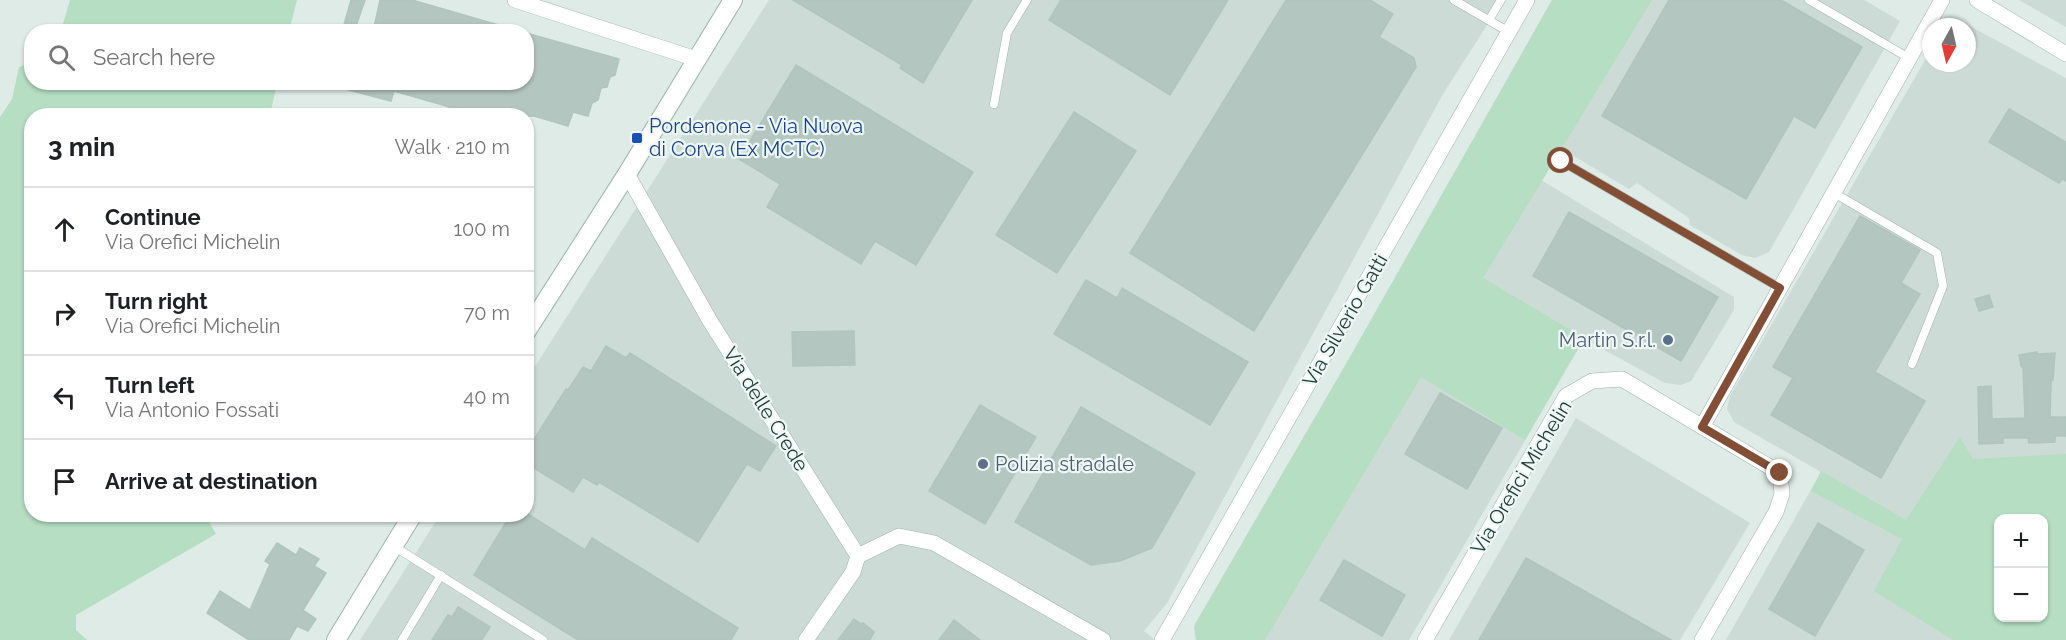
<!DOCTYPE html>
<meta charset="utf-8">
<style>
body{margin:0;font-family:Raleway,sans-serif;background:#f6f6f6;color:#202124}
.controls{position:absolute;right:18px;bottom:18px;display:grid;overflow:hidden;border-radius:12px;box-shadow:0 2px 4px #0004}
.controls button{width:54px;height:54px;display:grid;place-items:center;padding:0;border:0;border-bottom:2px solid #e0e0e0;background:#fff;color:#202124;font:30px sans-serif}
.compass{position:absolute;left:1922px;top:18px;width:54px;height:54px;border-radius:50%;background:#fff;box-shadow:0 2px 4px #0004;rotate:188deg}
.stop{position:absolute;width:18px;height:18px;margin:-14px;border:4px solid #834e36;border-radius:50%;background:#fff}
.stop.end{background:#834e36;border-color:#fff;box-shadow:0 2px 6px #0008}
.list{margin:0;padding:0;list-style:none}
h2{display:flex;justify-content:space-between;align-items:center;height:78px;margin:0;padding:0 24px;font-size:26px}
h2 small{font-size:20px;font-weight:400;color:#757577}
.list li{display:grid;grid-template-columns:39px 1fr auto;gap:18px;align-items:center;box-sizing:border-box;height:84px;padding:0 24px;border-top:2px solid #e0e0e0}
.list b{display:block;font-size:22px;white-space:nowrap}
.list p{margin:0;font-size:20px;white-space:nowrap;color:#757577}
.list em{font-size:20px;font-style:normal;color:#757577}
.icon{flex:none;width:33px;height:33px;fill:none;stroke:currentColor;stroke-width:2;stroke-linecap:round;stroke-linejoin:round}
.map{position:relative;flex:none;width:2066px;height:640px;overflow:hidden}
.search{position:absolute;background:#fff;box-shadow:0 2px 4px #0004;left:24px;top:24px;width:510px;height:66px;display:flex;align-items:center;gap:15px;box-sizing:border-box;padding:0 21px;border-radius:24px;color:#757577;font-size:22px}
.panel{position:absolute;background:#fff;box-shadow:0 2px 4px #0004;left:24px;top:108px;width:510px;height:414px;border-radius:24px}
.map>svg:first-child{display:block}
</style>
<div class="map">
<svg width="2066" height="640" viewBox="0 0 2066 640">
<rect width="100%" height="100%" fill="#deebe6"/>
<g fill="#ccdbd5" fill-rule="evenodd">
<path d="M769,0h734l-60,94 -276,509 -23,28 11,9h-795l80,-125 86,-1 1,-135z"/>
<path d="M1552,0h312l36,21 -131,231 -14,6 -13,-3 -52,-30 -1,-7 -52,-35 -8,6 -67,-40 -21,31 193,117v13l-43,71 -10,4 -16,-2 -81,-44 -175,301h-213l-2,-14 156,-269z"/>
<path d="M2019,0h47v27z"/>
<path d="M1948,24h18l100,54v562h-340l95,-168 -87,-50 -7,-13 3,-13 201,-346v13h36v-36h-21zM1998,518h46v100h-46z"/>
<path d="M1576,418l174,105 -70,117h-231z"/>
</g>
<g fill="#b5dec3" fill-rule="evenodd">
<path d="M70,0h227l-8,31h-228z"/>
<path d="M1552,0h100l-169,278 101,60 -59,102 -104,-63 -156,263h-69l-2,-14 156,-269z"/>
<path d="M31,63l1,19 245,1 -7,32 -238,1v398l173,1 11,19 -140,81v15l11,10h-87v-523l12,-18 7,-32z"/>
<path d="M1960,437l13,22 93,-5v186h-113l-79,-49 28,-52 -91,-48 10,-20 85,49zM2044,518v100h-46v-100z"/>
</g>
<g fill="#b3c6bf" stroke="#b0c5be" stroke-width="1.5">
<path d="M351,0h14l-11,32h-12z"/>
<path d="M380,0h32l97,28 -1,4h-135z"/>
<path d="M793,0h179l-49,83 -23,-15 2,-3z"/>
<path d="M1061,0h167l-58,95 -121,-75z"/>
<path d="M1286,0h84l23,14 -14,23 35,21 2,9 -162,264 -124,-78z"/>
<path d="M1669,0h112l81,47 -47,81 -21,-12 -48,83 -144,-83z"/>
<path d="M526,33l93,26 -4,16 -5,2 -3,10 -6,1 -3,12 -6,3 -4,13 -15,-4 -5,14 -34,-10h-83l2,-8 -59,-17 -3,10 -54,-14 1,-5h188z"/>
<path d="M796,65l177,107 -57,93 -41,-24 -14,23 -94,-57 13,-23 -41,-25z"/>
<path d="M2009,109l57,33v39l-4,-2 -3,4 -70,-41z"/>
<path d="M1074,112l62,39 -79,122 -61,-38z"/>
<path d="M1569,212l149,85 -37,64 -148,-85z"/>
<path d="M1860,216l60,34 -19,33 19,11 -45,78 50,29 -44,77 -110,-63 22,-37 -20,-11z"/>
<path d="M1086,280l31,18 5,-10 126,74 -38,63 -156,-91z"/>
<path d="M1989,295l4,12 -14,4 -4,-12z"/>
<path d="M854,331l1,34 -62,1 -1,-34z"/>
<path d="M606,346l20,12 4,-5 146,93 -16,25 -13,-7 -49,78 -99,-60 -2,3 -14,-8 -10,15 -47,-29v-11l40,-63 2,1 15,-23 8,4z"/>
<path d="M2037,352v2l18,-1 -2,27 -2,1 -1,36h16v19h-11v6l-26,1 -1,-5h-25v5l-24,1 -1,-57 13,-1 1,33 33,-1 -2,-50 -2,-2 -2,-11z"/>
<path d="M1440,393l62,35 -35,61 -62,-35z"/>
<path d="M980,405l56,32 -51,87 -56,-33z"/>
<path d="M1081,407l114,66 -43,75 -32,13 -29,4 -76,-43z"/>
<path d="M511,514h17l57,36 7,-12 146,90 -7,12h-153l-104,-65z"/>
<path d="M1818,523l46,27 -49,86 -46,-27z"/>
<path d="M277,543l19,12 4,-7 19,11 -5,7 12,7 -23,37 13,9 -8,12 -11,-5 -8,14h-40l-42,-27 13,-22 30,19 20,-46 -5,-3z"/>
<path d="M1526,558l145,82h-192z"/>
<path d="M1344,560l61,35 -23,41 -62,-36z"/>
<path d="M458,607l32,20 -8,13h-50l16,-25 4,2z"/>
<path d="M854,619l7,5 2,-1 11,9 -4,8h-32z"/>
<path d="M954,620l26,20h-41z"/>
</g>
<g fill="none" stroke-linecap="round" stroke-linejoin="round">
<defs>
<g id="service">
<path d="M1454,0l55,32"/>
<path d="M1809,0l100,58"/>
<path d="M1489,20l12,-20"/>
<path d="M994,104l13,-71 20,-33"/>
<path d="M1561,161l219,127"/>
<path d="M1834,193l103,60 6,33 -31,78"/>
<path d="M395,547l148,93"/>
<path d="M402,640l39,-65"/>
</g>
<g id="minor">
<path d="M515,0l181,59"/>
<path d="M1977,0l89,54"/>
<path d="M627,174l83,147 148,235"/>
<path d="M1702,427l240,-427"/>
<path d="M858,556l41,-20 35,7 169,97"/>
<path d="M806,640l47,-68 5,-16"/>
<path d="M1162,640l365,-640"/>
<path d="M1425,640l141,-244 26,-15 30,-2 158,94 2,21 -6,18 -74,128"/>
</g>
<g id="secondary">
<path d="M526,332l101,-158 106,-174"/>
<path d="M336,640l77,-126"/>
</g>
</defs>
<use href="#service" stroke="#a1b3ae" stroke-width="9"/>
<use href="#minor" stroke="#a1b3ae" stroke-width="16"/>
<use href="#secondary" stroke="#9cb7b0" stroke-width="20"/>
<use href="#service" stroke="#fff" stroke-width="8"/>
<use href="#minor" stroke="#fff" stroke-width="15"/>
<use href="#secondary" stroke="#fff" stroke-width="18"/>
</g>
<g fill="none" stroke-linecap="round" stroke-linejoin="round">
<path stroke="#834e36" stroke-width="8" d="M1561,161l219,127 -78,139 78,46"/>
</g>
<rect fill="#1a4fb4" stroke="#eff7f4" stroke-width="2" x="631" y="132" width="12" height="12" rx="3"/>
<g fill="#5c6f8a" stroke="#eff7f4" stroke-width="2">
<circle cx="1668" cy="340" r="6"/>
<circle cx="983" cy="464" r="6"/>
</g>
<g text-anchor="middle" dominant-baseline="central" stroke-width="4.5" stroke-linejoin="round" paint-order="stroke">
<g font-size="20" fill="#164399" stroke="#eff7f4" text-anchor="start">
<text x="649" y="126">Pordenone - Via Nuova<tspan x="649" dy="23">di Corva (Ex MCTC)</tspan></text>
</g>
<g font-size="20" fill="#1e3c36" stroke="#eff7f4">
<text transform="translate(1345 320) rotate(-60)">Via Silverio Gatti</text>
<text transform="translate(766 409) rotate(58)">Via delle Crede</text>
<text transform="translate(1521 477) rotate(-59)">Via Orefici Michelin</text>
</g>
<g font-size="20" fill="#4e5e75" stroke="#eff7f4" text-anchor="end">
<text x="1656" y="340">Martin S.r.l.</text>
<text x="995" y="464" text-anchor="start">Polizia stradale</text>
</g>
</g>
</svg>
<div class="controls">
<button>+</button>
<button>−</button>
</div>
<svg class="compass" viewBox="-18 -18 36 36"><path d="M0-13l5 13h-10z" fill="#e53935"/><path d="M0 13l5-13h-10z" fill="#757577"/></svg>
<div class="stop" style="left:1561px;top:161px"></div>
<div class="stop end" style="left:1780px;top:473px"></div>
<div class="search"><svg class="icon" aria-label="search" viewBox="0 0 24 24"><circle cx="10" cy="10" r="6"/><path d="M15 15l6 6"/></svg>Search here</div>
<section class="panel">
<h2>3 min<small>Walk · 210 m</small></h2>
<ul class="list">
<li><svg class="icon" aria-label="ahead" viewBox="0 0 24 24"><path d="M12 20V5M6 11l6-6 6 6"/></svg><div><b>Continue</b><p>Via Orefici Michelin</p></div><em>100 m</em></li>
<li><svg class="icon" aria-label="right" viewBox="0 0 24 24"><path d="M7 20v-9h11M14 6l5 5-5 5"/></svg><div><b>Turn right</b><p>Via Orefici Michelin</p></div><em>70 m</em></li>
<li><svg class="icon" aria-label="left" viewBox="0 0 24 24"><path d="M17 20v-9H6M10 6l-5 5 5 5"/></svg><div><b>Turn left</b><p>Via Antonio Fossati</p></div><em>40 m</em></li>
<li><svg class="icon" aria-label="arrive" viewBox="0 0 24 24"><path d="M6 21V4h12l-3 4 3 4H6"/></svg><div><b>Arrive at destination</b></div></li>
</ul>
</section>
</div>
